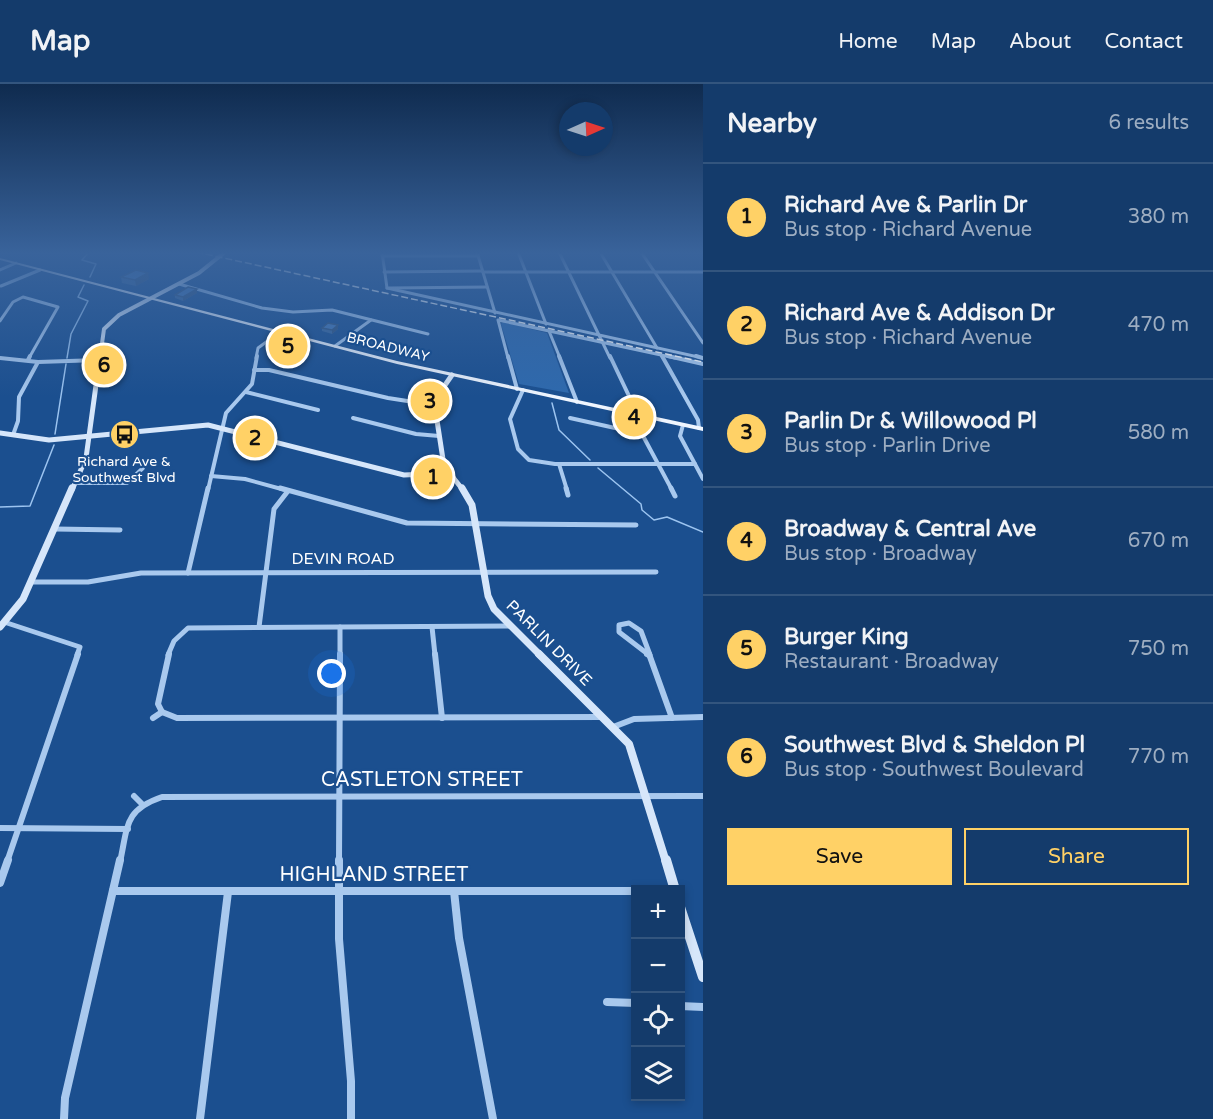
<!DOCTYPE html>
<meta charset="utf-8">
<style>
body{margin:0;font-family:"Varela Round",sans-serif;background:#1d4271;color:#f1f3f6}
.controls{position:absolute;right:18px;bottom:18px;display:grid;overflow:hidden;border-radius:0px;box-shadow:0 3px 9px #0003}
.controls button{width:54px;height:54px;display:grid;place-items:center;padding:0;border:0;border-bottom:2px solid #33557e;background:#143b6b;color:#f1f3f6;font:30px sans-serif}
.compass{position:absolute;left:559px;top:18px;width:54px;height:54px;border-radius:50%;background:#143b6b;box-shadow:0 3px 9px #0003;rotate:87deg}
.you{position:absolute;left:332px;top:590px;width:21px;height:21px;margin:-15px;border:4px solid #fff;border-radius:50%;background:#1a73e8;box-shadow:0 0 0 9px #1a73e833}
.badge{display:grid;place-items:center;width:39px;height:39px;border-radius:50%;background:#ffd166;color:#111;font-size:20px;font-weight:700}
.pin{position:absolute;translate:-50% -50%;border:3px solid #fff;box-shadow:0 2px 6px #0006}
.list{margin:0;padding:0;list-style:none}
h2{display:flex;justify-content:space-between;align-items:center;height:78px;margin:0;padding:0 24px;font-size:26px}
h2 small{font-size:20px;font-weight:400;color:#9dadc1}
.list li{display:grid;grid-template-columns:39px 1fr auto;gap:18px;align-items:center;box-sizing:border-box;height:108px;padding:0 24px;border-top:2px solid #33557e}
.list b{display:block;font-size:22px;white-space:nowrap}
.list p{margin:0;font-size:20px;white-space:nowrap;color:#9dadc1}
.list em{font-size:20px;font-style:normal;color:#9dadc1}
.actions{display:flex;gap:12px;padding:18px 24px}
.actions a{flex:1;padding:14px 0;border:2px solid #ffd166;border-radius:0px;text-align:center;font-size:21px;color:#ffd166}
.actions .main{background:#ffd166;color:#111}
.icon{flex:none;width:33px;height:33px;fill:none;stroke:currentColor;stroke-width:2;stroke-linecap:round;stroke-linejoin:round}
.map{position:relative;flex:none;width:703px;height:1035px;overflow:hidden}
header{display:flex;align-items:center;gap:36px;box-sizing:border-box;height:84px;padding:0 30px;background:#143b6b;border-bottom:2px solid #33557e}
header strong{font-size:28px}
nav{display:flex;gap:33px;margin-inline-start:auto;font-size:21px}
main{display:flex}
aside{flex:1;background:#143b6b}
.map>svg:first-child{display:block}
</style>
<header>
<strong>Map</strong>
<nav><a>Home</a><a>Map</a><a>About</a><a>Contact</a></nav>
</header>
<main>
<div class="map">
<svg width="703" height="1035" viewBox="0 0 703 1035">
<rect width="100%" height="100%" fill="#1b4f8f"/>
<path fill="#2e69ad" d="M503,238l44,11 22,60 -50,-9 -18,-60z"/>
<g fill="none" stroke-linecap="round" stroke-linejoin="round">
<g stroke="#9cc4f0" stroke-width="1.5">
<path d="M89,168l-7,8 14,4 -6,13"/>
<path d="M67,274l4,-24 17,-33 -10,-4 6,-12"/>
<path d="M552,319l7,27 31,30"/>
<path d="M55,350l11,-70"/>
<path d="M598,384l43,36 1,6 12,10 13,-3 36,15"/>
<path d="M0,423l30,-1 24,-61"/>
</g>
<g stroke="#a9c9ee" stroke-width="3">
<path d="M382,168l5,36"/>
<path d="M477,168l18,61"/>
<path d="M518,168l28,72"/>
<path d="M559,168l51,106"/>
<path d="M600,168l57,96"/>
<path d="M641,168l62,91"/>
<path d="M382,172h96"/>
<path d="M0,186l16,-7"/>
<path d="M384,188l98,-1"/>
<path d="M483,188h220"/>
<path d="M179,200l83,24 31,4 39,-2 96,24"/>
<path d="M1,202l39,-16"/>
<path d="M387,204l316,70"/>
<path d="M389,204l98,-1"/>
<path d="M0,237l13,-19 10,-5 35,10 -29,51"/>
<path d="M549,247l11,27"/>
<path d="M335,262l36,-26"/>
<path d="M661,271l2,3"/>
<path d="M256,274l2,-10 22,-16"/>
<path d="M508,274l-10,-38 177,38"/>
</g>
<g stroke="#a9c9ee" stroke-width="4">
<path d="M508,272l9,33"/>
<path d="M559,272l18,46"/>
<path d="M610,272l28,59"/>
<path d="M662,272l36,64 1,8"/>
<path d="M668,272l35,8"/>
<path d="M696,272l7,2"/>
<path d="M0,274l38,4 61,-2"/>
<path d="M28,276l2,-4"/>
<path d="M254,286h15l119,28 45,7"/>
<path d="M523,306l-13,29 8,30 11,11 26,4h140"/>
<path d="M246,308l72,18"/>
<path d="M353,334l63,16 23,2"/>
<path d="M570,334l72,16 30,56"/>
<path d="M683,341l-3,11 23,43"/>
<path d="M13,351l5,-14 1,-24 19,-35"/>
<path d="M559,380l8,26"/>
<path d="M211,392l34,3 40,11"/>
<path d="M74,399h53l16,-15"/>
<path d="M208,406l18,-77 26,-29 5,-28"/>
</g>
<g stroke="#a9c9ee" stroke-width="5">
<path d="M280,404l127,35 229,2"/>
<path d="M566,404l2,7"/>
<path d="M671,404l4,8"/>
<path d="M55,445l65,1"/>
<path d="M188,489l20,-85"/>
<path d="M31,498h57l53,-9 515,-1"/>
<path d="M4,538l76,25 -3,8"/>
<path d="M259,543l15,-118 14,-18"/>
<path d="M432,543l3,28"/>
<path d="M168,571l6,-14 14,-13 323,-2"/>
<path d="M340,571v-28"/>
<path d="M649,571l-30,-23v-7l10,-2 12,8 9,24"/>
</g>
<g stroke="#a9c9ee" stroke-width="6">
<path d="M435,570l7,64"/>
<path d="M647,570l2,1"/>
<path d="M649,570l23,64"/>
<path d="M162,628l15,6 425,-1"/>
<path d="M162,628l-4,-8 11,-50"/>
<path d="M153,634l9,-6"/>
<path d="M613,643l21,-8 69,-2"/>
<path d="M134,712l8,8"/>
<path d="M0,744l128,1"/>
<path d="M7,778l71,-208"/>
<path d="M120,778c8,-36 4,-52 42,-65l541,-1"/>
<path d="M339,778l1,-208"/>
</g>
<g stroke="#a9c9ee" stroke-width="8">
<path d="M339,776v79l12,142v38"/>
<path d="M0,799l8,-23"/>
<path d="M113,807h523"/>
<path d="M454,807l5,47 34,181"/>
<path d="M607,918l29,1"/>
<path d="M680,922l23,1"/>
<path d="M64,1035l1,-21 55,-238"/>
<path d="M200,1035l28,-227"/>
</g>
<path stroke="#d6e6fa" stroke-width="4" d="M100,274l4,-29 15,-14 80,-42 26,-21"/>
<g stroke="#d6e6fa" stroke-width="5">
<path d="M452,291l-18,26 10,65 19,24"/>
<path d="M0,349l49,7 159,-15 196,50 44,-2"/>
<path d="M72,406l14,-32 14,-102"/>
</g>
<g stroke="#d6e6fa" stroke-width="7">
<path d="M462,404l10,17 16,91 6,13 46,46"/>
<path d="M0,543l23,-28 49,-111"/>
</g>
<path stroke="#d6e6fa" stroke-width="8" d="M539,570l90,90 37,118"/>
<g stroke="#d6e6fa" stroke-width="10">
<path d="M666,776l9,30"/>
<path d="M680,823l23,70"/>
</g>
<path fill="#f0f6ff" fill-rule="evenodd" d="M0,174l397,103 306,66v4l-306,-67 -397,-104z"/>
<path stroke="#fff" stroke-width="1.5" stroke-dasharray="7 3" stroke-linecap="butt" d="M196,168l507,110"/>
</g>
<g fill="#3a679d">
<path d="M121,193l28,2 -13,7 -14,-3z"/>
<path d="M197,205v4l-14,8 -8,-3v-3z"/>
<path d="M338,241v4l-6,5 -10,-3v-3z"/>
</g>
<g fill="#305480">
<path d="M148,189l1,6 -13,7 -1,-6z"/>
<path d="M197,205v4l-14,8v-4z"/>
<path d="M338,241v4l-6,5v-4z"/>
</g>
<g fill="#4478b7" stroke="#305480" stroke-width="1.5">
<path d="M136,186l12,3 -13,7 -14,-3z"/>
<path d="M188,203l9,2 -14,8 -8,-2z"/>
<path d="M328,239l10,2 -6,5 -10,-2z"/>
</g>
<linearGradient id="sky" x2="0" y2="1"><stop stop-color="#0f2b4f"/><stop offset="0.54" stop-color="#39639b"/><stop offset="1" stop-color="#39639b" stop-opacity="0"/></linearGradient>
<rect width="703" height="313" fill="url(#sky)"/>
<defs>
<symbol id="bus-disc" viewBox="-11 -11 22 22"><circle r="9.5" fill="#ffd166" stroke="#1b4f8f"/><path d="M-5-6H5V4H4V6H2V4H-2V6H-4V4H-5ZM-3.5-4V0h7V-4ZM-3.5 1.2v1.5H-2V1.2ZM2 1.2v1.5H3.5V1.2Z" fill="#111"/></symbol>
</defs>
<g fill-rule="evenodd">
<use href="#bus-disc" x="108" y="334" width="33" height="33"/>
</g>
<g text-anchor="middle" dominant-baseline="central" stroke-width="4.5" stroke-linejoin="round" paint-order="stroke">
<g font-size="14" fill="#fff" stroke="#1b4f8f">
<text transform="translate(388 263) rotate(14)">BROADWAY</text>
</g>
<g font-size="14" fill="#fff" stroke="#1b4f8f">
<text x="124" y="377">Richard Ave &amp;<tspan x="124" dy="16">Southwest Blvd</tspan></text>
</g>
<g font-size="16" fill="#fff" stroke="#1b4f8f">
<text x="343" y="475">DEVIN ROAD</text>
<text transform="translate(549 559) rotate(45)">PARLIN DRIVE</text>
</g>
<g font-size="20" fill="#fff" stroke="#1b4f8f">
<text x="422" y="696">CASTLETON STREET</text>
<text x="374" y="791">HIGHLAND STREET</text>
</g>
</g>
</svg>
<div class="controls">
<button>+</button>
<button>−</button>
<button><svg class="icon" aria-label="locate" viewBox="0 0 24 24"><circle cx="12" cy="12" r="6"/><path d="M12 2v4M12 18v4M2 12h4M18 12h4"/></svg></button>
<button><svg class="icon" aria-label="layers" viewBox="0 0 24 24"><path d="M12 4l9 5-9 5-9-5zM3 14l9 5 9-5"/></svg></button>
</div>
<svg class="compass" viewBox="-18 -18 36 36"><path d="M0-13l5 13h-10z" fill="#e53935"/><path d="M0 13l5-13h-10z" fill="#9dadc1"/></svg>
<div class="you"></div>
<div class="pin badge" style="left:433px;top:393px">1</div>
<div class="pin badge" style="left:255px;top:354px">2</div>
<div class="pin badge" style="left:430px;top:317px">3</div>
<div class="pin badge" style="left:634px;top:333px">4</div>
<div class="pin badge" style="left:288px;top:262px">5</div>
<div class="pin badge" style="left:104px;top:281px">6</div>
</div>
<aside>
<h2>Nearby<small>6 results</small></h2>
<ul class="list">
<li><span class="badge">1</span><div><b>Richard Ave &amp; Parlin Dr</b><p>Bus stop · Richard Avenue</p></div><em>380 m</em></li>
<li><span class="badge">2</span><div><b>Richard Ave &amp; Addison Dr</b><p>Bus stop · Richard Avenue</p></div><em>470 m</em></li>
<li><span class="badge">3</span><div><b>Parlin Dr &amp; Willowood Pl</b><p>Bus stop · Parlin Drive</p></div><em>580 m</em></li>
<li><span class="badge">4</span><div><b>Broadway &amp; Central Ave</b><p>Bus stop · Broadway</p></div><em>670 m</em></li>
<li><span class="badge">5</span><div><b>Burger King</b><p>Restaurant · Broadway</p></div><em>750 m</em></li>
<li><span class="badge">6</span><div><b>Southwest Blvd &amp; Sheldon Pl</b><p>Bus stop · Southwest Boulevard</p></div><em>770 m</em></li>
</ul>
<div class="actions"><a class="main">Save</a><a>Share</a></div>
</aside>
</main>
